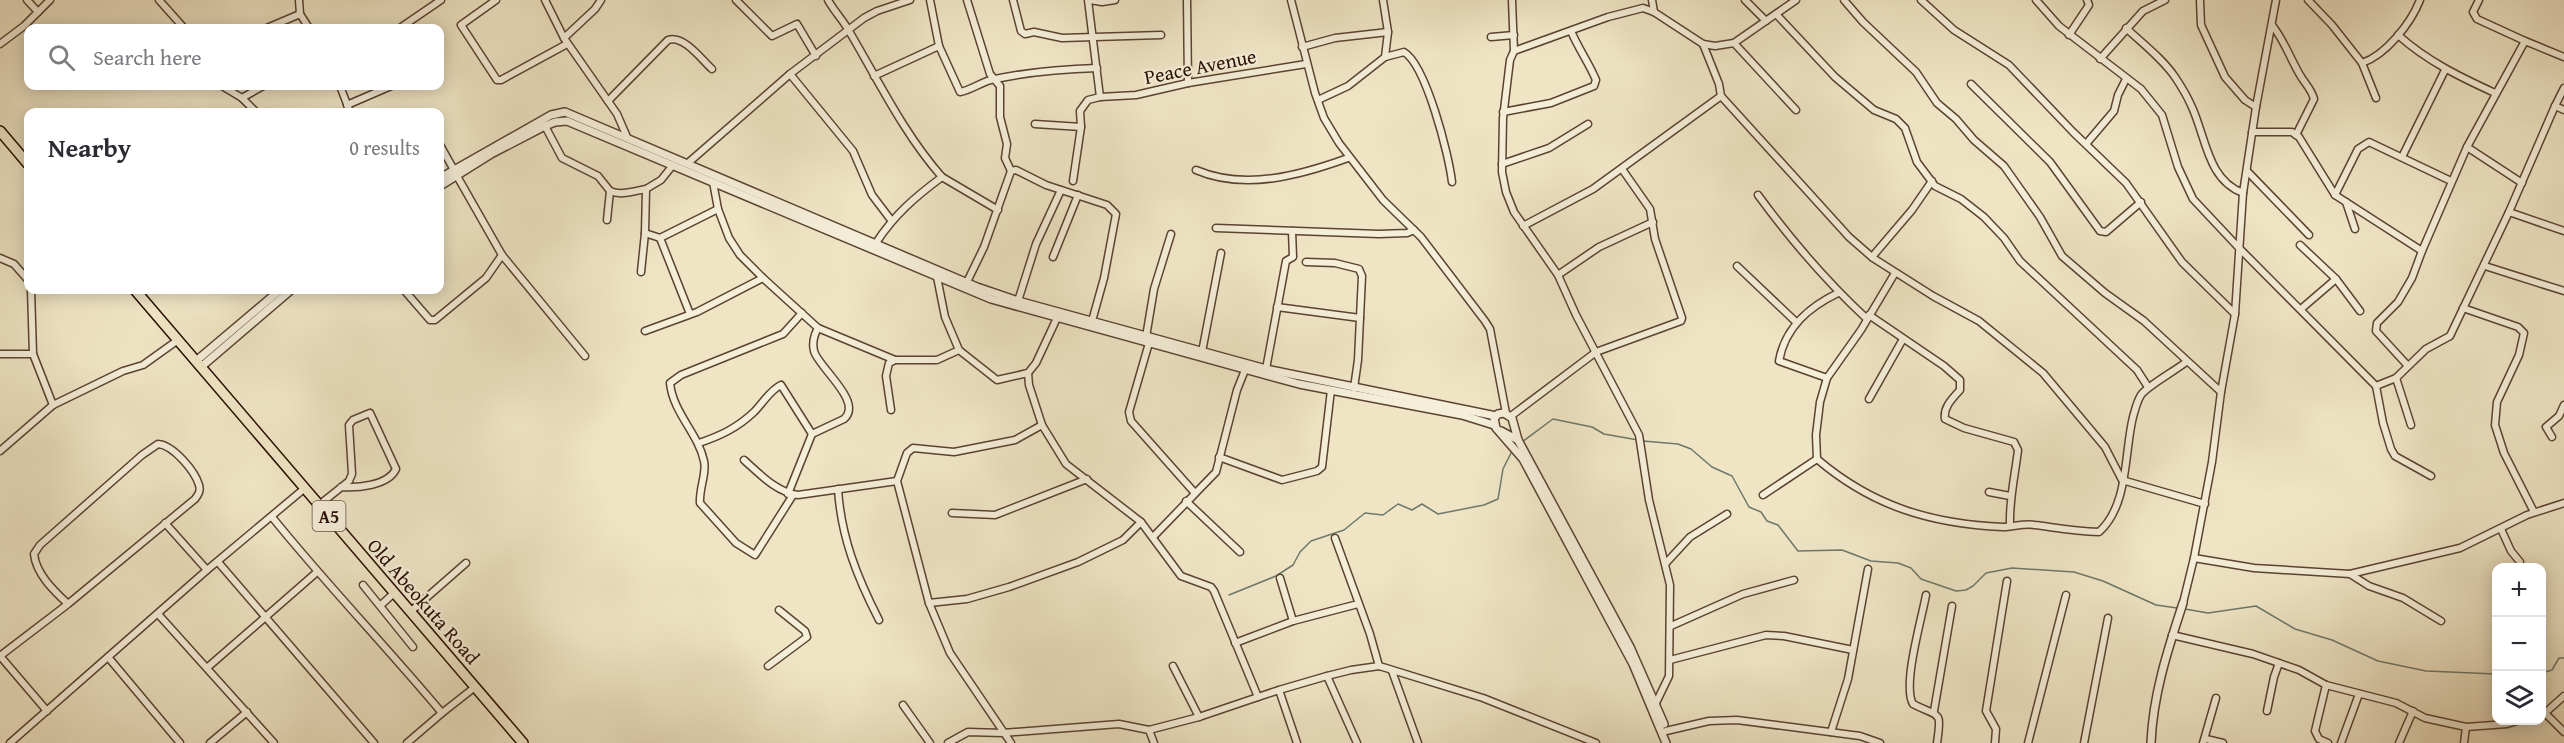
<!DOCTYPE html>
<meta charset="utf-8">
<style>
body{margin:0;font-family:"Gentium Book Plus",serif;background:#f7f7f7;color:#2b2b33}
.controls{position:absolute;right:18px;bottom:18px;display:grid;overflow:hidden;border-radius:12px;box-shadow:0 3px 15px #0003}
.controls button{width:54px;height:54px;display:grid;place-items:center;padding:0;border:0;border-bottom:2px solid #e1e1e2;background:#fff;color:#2b2b33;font:30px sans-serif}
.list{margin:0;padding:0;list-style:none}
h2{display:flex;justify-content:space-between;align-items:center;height:78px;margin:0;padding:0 24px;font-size:26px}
h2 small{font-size:20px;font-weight:400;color:#7c7c81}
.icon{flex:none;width:33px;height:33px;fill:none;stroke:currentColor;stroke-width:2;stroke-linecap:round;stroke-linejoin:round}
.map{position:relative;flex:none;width:2564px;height:743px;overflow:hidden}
.search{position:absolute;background:#fff;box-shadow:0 3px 15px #0003;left:24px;top:24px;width:420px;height:66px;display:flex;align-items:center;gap:15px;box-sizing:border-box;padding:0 21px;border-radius:12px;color:#7c7c81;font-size:22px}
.panel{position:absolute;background:#fff;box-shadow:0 3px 15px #0003;left:24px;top:108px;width:420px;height:186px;border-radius:12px}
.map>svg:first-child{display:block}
</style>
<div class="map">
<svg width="2564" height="743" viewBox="0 0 2564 743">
<rect width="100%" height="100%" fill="#efe5c5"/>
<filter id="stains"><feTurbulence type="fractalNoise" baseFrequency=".00333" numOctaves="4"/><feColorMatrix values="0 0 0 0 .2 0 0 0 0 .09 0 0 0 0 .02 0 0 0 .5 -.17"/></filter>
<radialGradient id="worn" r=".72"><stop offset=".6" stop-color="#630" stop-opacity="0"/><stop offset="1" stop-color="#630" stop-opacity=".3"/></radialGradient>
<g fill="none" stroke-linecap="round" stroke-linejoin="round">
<g stroke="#6d786b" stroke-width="1.5">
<path d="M1643,441l35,3 13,5 21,18 20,9 17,31 12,5 6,9 11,4 20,26 44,-1 29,11 27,2 13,5 10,11 35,12 10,-1 7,-4 13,-13 26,-5 62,4 29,9 53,24 21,3"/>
<path d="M1522,442l31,-23 39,8 12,7 34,6"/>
<path d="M1229,595l47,-19 17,-11 7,-13 11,-11 33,-11 21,-17 18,2 15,-11 14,6 10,-6 16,10 46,-9 14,-6 5,-30 9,-18"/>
<path d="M2185,609l23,4 48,-7 39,23 37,11 46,21 48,10 70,3"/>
<path d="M2542,673l10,-3 7,-12h5"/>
</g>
<defs>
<g id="minor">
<path d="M27,0l11,12"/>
<path d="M159,0l25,28"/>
<path d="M299,0l1,14 9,14"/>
<path d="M496,0l-35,25 36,55h4l66,-36"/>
<path d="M545,0l19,38"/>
<path d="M601,0l-6,9 -31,29 53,76 10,23"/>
<path d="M736,0l36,36 25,-12 19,32"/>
<path d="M828,0c6,11 15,20 21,31 29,49 55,103 93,146 -27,20 -48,38 -66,66"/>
<path d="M930,0l9,46 21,46c12,-2 22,-11 35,-13 34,-7 67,-10 102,-11"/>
<path d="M967,0l23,74 10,12v31l7,27 -2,14 6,13"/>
<path d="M1013,0l8,31 4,3 9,-2 28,6 99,-3"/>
<path d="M1088,0l12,97"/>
<path d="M1090,0l12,2 13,-2"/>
<path d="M1187,0l1,83"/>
<path d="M1291,0l24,93 9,25 15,25 44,57 38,37 64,84 5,8 16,84"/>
<path d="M1512,0l2,51 -4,9 -7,58 -1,54 4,20 8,20 44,63 18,40 63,120 10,65 21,85 -1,91 -13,27"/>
<path d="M1652,0l2,12"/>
<path d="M1745,0l21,21"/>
<path d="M1844,0l19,22 53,50 21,31 19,16 18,21 30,26 36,51 22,39 43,37 39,28 77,71"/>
<path d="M1921,0l33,30 55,35 64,67 53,51 56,79 53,52"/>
<path d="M2036,0l23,26 82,63 21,26 16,52 15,32 46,49 137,138 7,37 8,26 4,7 36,20"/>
<path d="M2200,0l1,25 24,52 20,23 11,7"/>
<path d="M2308,0l24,25 30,38c24,-8 49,-40 58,-63"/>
<path d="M2479,0l-6,12 4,7 48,22"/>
<path d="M1776,14l59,63 39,33 22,9 9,9 12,34 18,24 26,13 23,18 20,21 16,23 117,109 11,17"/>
<path d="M2272,25c12,15 18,33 28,50 5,9 11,13 14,24l-18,36"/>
<path d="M267,28l33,-14"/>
<path d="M400,28l41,-28"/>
<path d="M2126,28c17,16 36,30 49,49 6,9 12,19 16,28 15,31 16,75 52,88"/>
<path d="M2069,35l20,-30 -2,-5"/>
<path d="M2398,35c29,26 62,42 97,58"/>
<path d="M1491,37l23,-2"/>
<path d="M1734,43l62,67"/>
<path d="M0,44l24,-18 26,-26"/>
<path d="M1703,44l16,40 2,12"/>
<path d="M1302,47l33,-9 53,-6"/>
<path d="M1514,51l94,-34 35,-9 11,4 49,32 12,2 19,-3 62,-43"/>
<path d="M1385,57l19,-5c22,13 45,103 48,130"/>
<path d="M2100,59l43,-48 22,-11"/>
<path d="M2362,63l14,35"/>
<path d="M790,74l63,77 19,44 19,25"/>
<path d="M874,76l65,-30"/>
<path d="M1971,84l79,78 50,69 6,1 35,-30"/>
<path d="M222,86l20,12 14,14"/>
<path d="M340,86l10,26"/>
<path d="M2564,88l-9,18 9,4"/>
<path d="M242,98l21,-12"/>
<path d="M1318,100l30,-14 37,-29 3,-25 -5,-32"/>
<path d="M608,101l60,-61c16,-5 33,19 44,29"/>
<path d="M347,105l44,-19"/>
<path d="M2555,106l-46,106 55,19"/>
<path d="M1503,112l48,-9 43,-17 2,-6c-7,-17 -18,-32 -25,-49"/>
<path d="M1035,124l46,3"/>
<path d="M545,126l17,32 36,18 12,15 -3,29"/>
<path d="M2252,132h40l7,5 36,58 87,56"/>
<path d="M2086,144l28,-33 4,-16 8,-16"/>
<path d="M440,145l14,25"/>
<path d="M2467,147l55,36"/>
<path d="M2402,157l43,-87"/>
<path d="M688,163l102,-89 74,-56 13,-7 33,-11"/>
<path d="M1502,164l47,-16 39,-24"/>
<path d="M673,165l-12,15 -15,9 -1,44 15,5 58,-29"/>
<path d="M1196,170c49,21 105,5 152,-12"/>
<path d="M2247,171l62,64"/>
<path d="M457,176l45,79 83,101"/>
<path d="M942,177l56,33"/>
<path d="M1073,181l8,-54 -1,-16 8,-11 12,-3 36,-2 52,-12 118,-19"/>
<path d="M713,182l5,27 11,29 11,17 23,23 55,50 77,32"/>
<path d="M610,191c11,5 24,0 36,-2"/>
<path d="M1758,195c33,45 68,86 109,124"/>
<path d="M2335,195l23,-46 11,-7 82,39"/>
<path d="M2346,202l9,27"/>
<path d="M1523,226l70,-37 128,-93 128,141 24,21 60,38 46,25 64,52 62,74 17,33 83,24"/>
<path d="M1216,228l163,6 28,-1 7,-3"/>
<path d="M660,238l30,76"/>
<path d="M2300,245l36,34 24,32"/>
<path d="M1053,257l25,-62"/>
<path d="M1872,257l40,-47 20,-29"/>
<path d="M0,258l14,6 14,16"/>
<path d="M1306,262l29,1 24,6 3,7 -4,84 -4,28"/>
<path d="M1737,266l59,56"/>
<path d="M2485,266l79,25"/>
<path d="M641,272l4,-39"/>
<path d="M1895,273l-34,57 -34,48 -7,24 -4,33 1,24c55,47 114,65 186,68 10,0 21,-4 32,-2 23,3 40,6 64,7 30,-27 25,-79 34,-115 2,-7 4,-16 8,-22 6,-9 34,-24 45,-33"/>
<path d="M1558,275l41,-28 54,-25"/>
<path d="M937,277l8,40 14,33 38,30 31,-7 8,-10 21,-45"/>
<path d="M967,282l17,-35 27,-76 5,-1 30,15 61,20 9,9 -12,64 -12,43"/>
<path d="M31,290l2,64 20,51"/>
<path d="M404,290l26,30h5l51,-42 16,-23"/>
<path d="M1018,301l18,-57 25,-54"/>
<path d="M1277,307l83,11"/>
<path d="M2463,308l55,19 6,6 -5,22 -22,47 -2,23 9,28 30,59"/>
<path d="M2301,309l35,-30"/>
<path d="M1869,315l75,51 16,14v10c-7,8 -17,17 -15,29l19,9 50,14 4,8c-3,26 -9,49 -8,76"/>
<path d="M645,331l52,-19 66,-34"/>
<path d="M1146,337l8,-48 17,-55"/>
<path d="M1149,343l-20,69 2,9 63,71"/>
<path d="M1202,352l19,-99"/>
<path d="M0,354h33"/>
<path d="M2408,366l-32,-35 1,-8 21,-21 14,-24 10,-27 45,-104 58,-106 39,16"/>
<path d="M1266,369l20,-108 7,-4 -1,-26"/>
<path d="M1028,373l1,12 13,40 24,39 75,58 40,54 30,11 3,4 44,106 21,-7"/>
<path d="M1827,378l-48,-17c6,-34 30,-54 59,-68"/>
<path d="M2396,378l15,47"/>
<path d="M2376,386l20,-8 30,-29 24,-13 59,-124"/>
<path d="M1869,399l34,-60"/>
<path d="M891,410l-5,-34 3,-13 6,-3h42l22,-10"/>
<path d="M1511,416l85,-64 85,-31 1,-3 -27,-79 -5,-30 -28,-40"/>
<path d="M2552,437l-6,-10 13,-11 5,-11"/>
<path d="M699,443c21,-7 38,-15 55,-31 9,-9 16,-22 27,-27l31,49"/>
<path d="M0,451l53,-46 70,-34 20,-6 35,-25"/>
<path d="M1219,457l63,23 35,-9 5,-4 9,-77"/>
<path d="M744,460c16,14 32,32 54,35l99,-14"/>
<path d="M838,489c3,48 19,88 41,131"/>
<path d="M1989,492l21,4"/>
<path d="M788,494l24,-60 32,-15c20,-17 -26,-52 -30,-68 -2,-8 0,-16 4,-23"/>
<path d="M793,495l-38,60 -19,-12 -36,-40c-1,-15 7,-30 4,-42 -6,-28 -31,-48 -34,-78l11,-8 102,-41 19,-21"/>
<path d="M1763,495l54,-36"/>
<path d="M1186,501l54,51"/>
<path d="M319,505l30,-24 3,-7 -3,-49 4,-5 17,-7 26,56c-8,17 -39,19 -55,18"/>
<path d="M952,513l43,2 92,-36"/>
<path d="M272,517c54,67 114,129 170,196l-35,30"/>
<path d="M165,523l42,47"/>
<path d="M2501,529l10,22 9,11"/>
<path d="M1153,537l63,-65 21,-82 8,-20"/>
<path d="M1335,538l35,96 9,32"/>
<path d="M2194,558l60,10 96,6 110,-26 67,-33 37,-12"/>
<path d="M218,562l156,181"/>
<path d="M1666,563l24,-26 37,-23"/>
<path d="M2350,574l19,12 34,12 38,23"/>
<path d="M1280,578l13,43"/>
<path d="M363,585l50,62"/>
<path d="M1926,595c-4,23 -24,90 -13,109 27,14 29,5 24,39"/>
<path d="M929,603l38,-4 42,-12 69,-25 45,-22 18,-18"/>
<path d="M2183,603l11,-45 18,-96 9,-70 14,-78 8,-121 13,-86 20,-107"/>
<path d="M381,605l13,-12"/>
<path d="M410,612l56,-49"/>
<path d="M158,614l116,129"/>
<path d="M1671,626l72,-32 51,-14"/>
<path d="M2172,635l81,19 46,16 27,15 70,18 29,15 41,9 41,-3 13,-4"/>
<path d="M1235,643l58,-22 65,-17"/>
<path d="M0,656l68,-52 127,-105c3,-4 6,-8 4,-14 -4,-14 -26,-40 -41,-41l-16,11 -102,90 -6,9c2,20 20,37 34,50"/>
<path d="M0,656l47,55"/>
<path d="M108,657l72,86"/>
<path d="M1670,660l96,-25 18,1 69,14"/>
<path d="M768,666l39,-29 -2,-6 -26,-21"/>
<path d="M1173,666l26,51"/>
<path d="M208,667l109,-95"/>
<path d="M1392,671l26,72"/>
<path d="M2326,685l-11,46 4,8 9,4"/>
<path d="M903,705l27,38"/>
<path d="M1934,711l18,-105"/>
<path d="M2267,711l7,-34 5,-14"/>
<path d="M442,713l33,-26"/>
<path d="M2545,713l19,-17"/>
<path d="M2542,714l3,-1 19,19"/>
<path d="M1149,730l5,13"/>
<path d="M1666,731l43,-10 28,-1 123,16 20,7"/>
<path d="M1831,732l17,-53 20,-110"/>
<path d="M2206,739l17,4"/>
<path d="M10,743l197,-173 98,-82"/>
<path d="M210,743l37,-31"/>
<path d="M948,743l20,-11 35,1 116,-9 30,6 50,-13 59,-20"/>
<path d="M1011,743l-61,-90 -21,-50 -32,-122 10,-28 6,-5 41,4 61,-12 27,-15"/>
<path d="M1297,743l-18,-53 48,-14"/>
<path d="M1357,743l-30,-67 24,-6 28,-4 7,2 97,30 113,45"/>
<path d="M1995,743l1,-14 -10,-18 21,-130"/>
<path d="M2028,743l38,-148"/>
<path d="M2084,743l24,-125"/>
<path d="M2203,743l13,-45"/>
<path d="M2341,743l18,-49"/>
<path d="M2399,743l14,-32"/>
<path d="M2464,743l2,-16"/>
</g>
<g id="tertiary">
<path d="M440,178l111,-63 14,-3 412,175 41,14 248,68 230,47"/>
<path d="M440,186l51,-32 54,-28 10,-4 12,-1 424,178 308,85 163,31 32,10"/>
<path d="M196,361l84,-71"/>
<path d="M201,367l90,-77"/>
<path d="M1501,431l17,9 -6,-22 -8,-5 -6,1 -4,4 2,10 27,31 110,205 33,79"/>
<path d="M1518,440l112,207 34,77"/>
<path d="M2151,743c2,-49 17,-94 32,-140"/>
</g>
<g id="trunk">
<path d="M0,131l28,33"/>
<path d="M135,290l388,453"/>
</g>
</defs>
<use href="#minor" stroke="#5a4331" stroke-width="9"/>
<use href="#tertiary" stroke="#5a4331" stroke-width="10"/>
<use href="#trunk" stroke="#290d00" stroke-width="12"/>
<use href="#minor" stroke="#f5eed9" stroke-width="6"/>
<use href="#tertiary" stroke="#f5eed9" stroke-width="7"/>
<use href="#trunk" stroke="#efe5c5" stroke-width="9"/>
</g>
<g text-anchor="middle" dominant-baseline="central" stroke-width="4.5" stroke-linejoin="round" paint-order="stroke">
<rect fill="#f5eed9" stroke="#665041" stroke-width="1.5" x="312.5" y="501" width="33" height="30" rx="4.5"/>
<g font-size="18" font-weight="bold" fill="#290d00">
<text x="329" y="516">A5</text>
</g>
<g font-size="20" fill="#290d00" stroke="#f5eed9">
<text transform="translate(1200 66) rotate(-11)">Peace Avenue</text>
<text transform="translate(424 601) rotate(49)">Old Abeokuta Road</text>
</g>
</g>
<rect width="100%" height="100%" filter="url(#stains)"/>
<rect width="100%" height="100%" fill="url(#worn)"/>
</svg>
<div class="controls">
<button>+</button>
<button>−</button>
<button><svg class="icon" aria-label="layers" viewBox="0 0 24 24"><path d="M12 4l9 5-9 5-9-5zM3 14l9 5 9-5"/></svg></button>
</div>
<div class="search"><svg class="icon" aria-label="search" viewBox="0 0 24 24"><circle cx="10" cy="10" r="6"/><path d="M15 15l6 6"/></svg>Search here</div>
<section class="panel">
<h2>Nearby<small>0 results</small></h2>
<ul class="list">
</ul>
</section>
</div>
